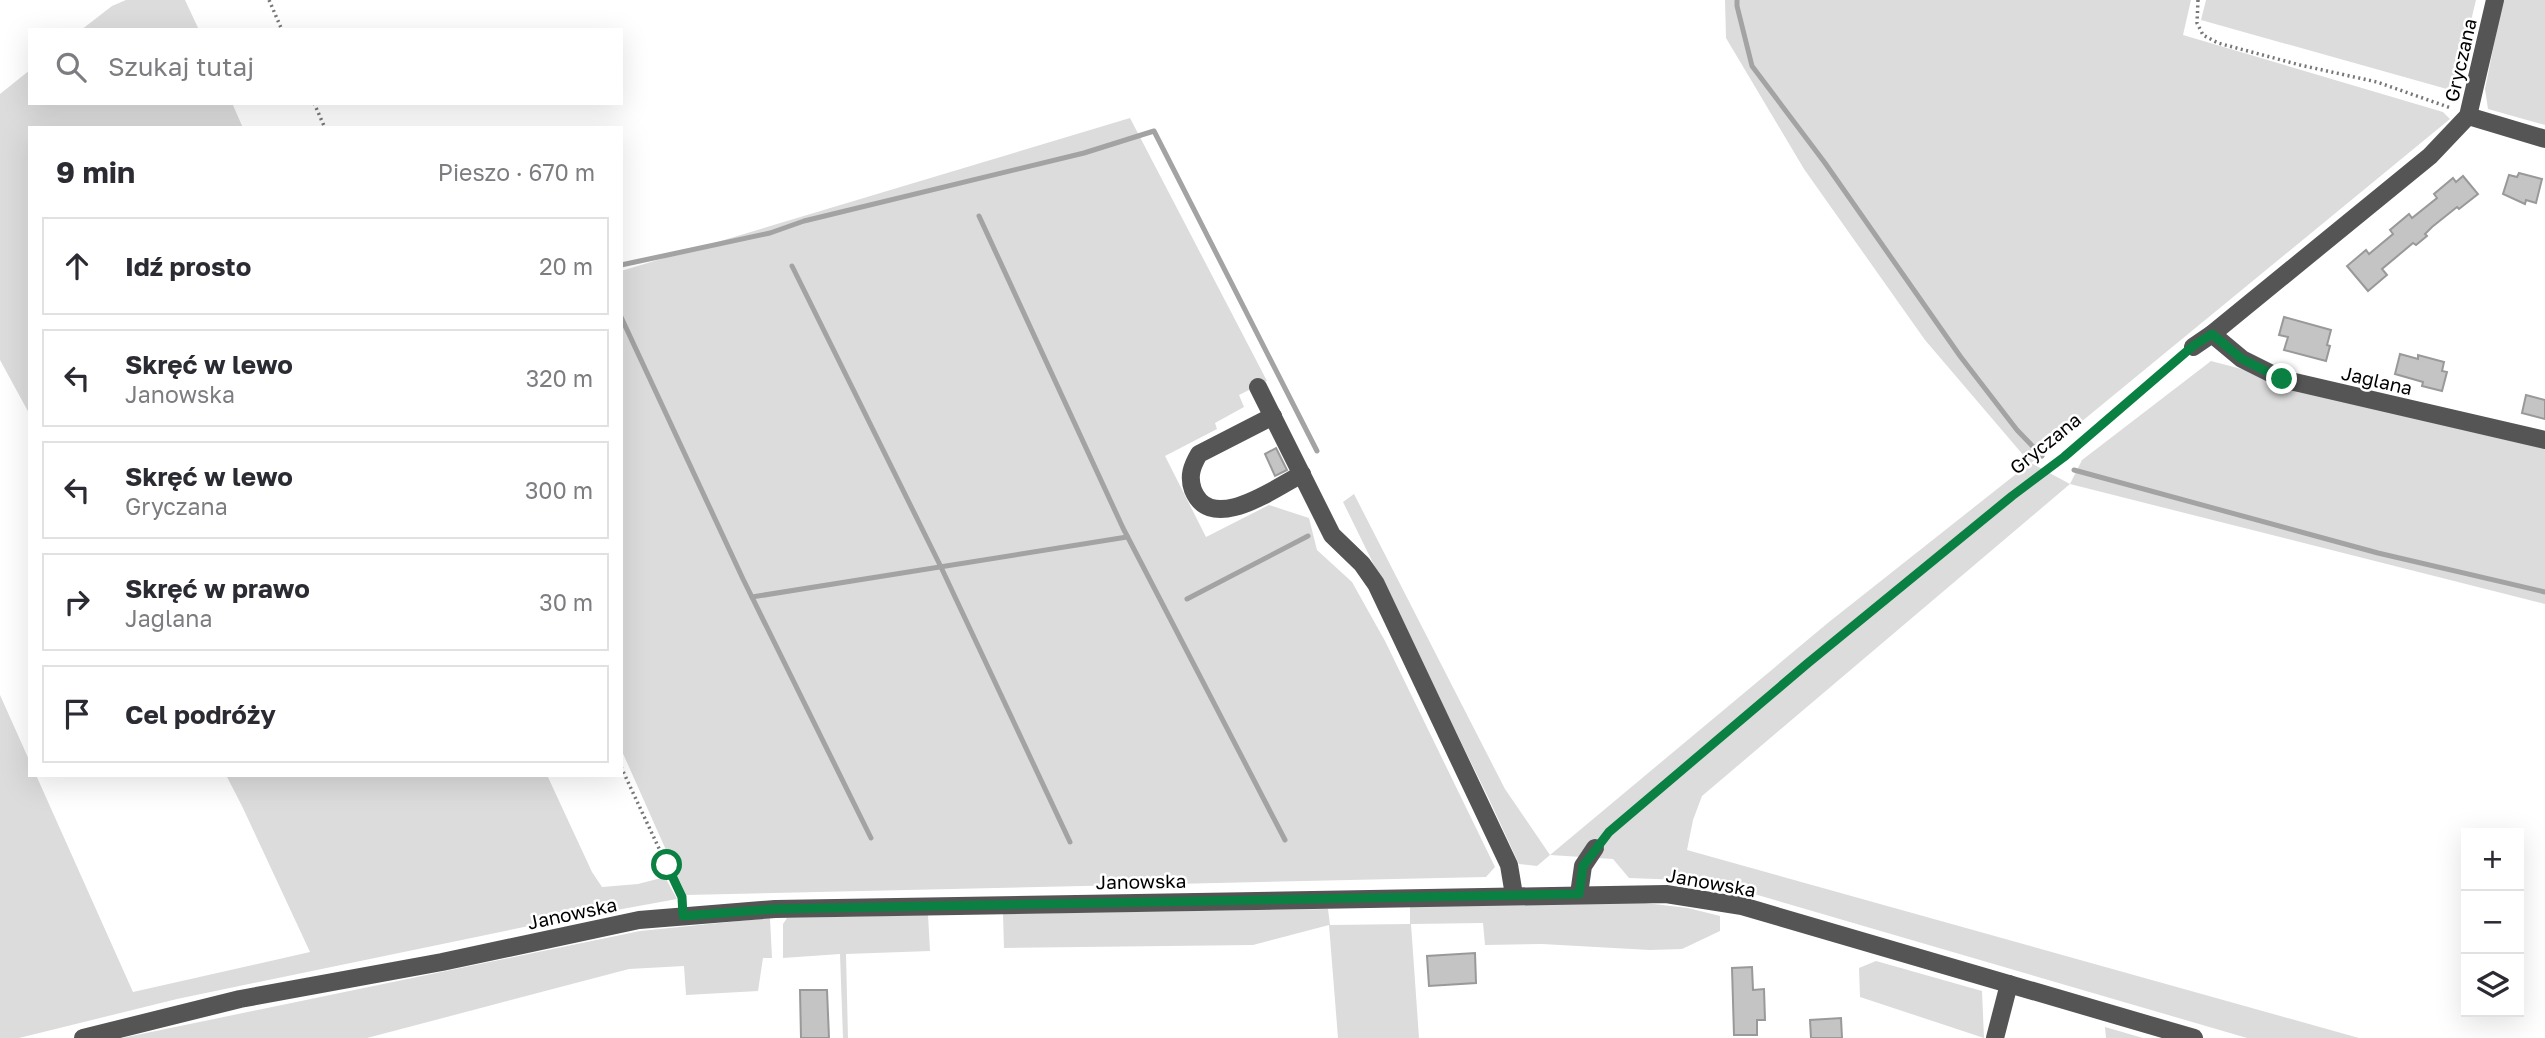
<!DOCTYPE html>
<html lang="pl">
<meta charset="utf-8">
<style>
body{margin:0;font-family:"Golos Text",sans-serif;background:#f7f7f7;color:#2b2b33}
.controls{position:absolute;right:21px;bottom:21px;display:grid;overflow:hidden;border-radius:0px;box-shadow:0 7px 28px #0002}
.controls button{width:63px;height:63px;display:grid;place-items:center;padding:0;border:0;border-bottom:2px solid #e1e1e2;background:#fff;color:#2b2b33;font:35px sans-serif}
.stop{position:absolute;width:21px;height:21px;margin:-16px;border:5px solid #0b8043;border-radius:50%;background:#fff}
.stop.end{background:#0b8043;border-color:#fff;box-shadow:0 2px 7px #0008}
.list{margin:0;padding:0;list-style:none}
h2{display:flex;justify-content:space-between;align-items:center;height:91px;margin:0;padding:0 28px;font-size:30px}
h2 small{font-size:23px;font-weight:400;color:#7c7c81}
.list li{display:grid;grid-template-columns:46px 1fr auto;gap:21px;align-items:center;box-sizing:border-box;height:98px;margin:0 14px 14px;padding:0 14px;border:2px solid #e1e1e2;border-radius:0px}
.list b{display:block;font-size:26px;white-space:nowrap}
.list p{margin:0;font-size:23px;white-space:nowrap;color:#7c7c81}
.list em{font-size:23px;font-style:normal;color:#7c7c81}
.icon{flex:none;width:38px;height:38px;fill:none;stroke:currentColor;stroke-width:2;stroke-linecap:round;stroke-linejoin:round}
.map{position:relative;flex:none;width:2545px;height:1038px;overflow:hidden}
.search{position:absolute;background:#fff;box-shadow:0 7px 28px #0002;left:28px;top:28px;width:595px;height:77px;display:flex;align-items:center;gap:18px;box-sizing:border-box;padding:0 24px;border-radius:0px;color:#7c7c81;font-size:26px}
.panel{position:absolute;background:#fff;box-shadow:0 7px 28px #0002;left:28px;top:126px;width:595px;height:651px;border-radius:0px}
.map>svg:first-child{display:block}
</style>
<div class="map">
<svg width="2545" height="1038" viewBox="0 0 2545 1038">
<rect width="100%" height="100%" fill="#fff"/>
<g fill="#dcdcdc">
<path d="M126,0h59l14,30h-118l31,-24z"/>
<path d="M1725,0h466l-8,35 260,77 7,7 -419,344 39,21 12,-24 129,-99 334,88v155l-475,-120 -368,312 -9,24 -6,30 672,188h-112l-551,-161 -13,3 -54,-2 -16,-19 -63,-4 -13,11 -18,-2 -31,-67 -145,-295 11,-8 151,295 45,66 279,-233 201,-159 -105,-123 -121,-171 -78,-131z"/>
<path d="M2206,0h270l-22,91 -253,-71z"/>
<path d="M2503,0h42v125l-57,-16 -3,-20z"/>
<path d="M30,70v33h202l11,25h-213v287l-30,-55v-266z"/>
<path d="M1130,118l137,263 -28,14 5,12 -29,16 2,6 -52,27 41,81 63,-32 40,13 8,32 35,32 33,59 110,226 -9,10 -800,18 -65,-146v-478z"/>
<path d="M0,695l30,67v13h6l97,217 177,-40 -68,-146 -16,-31h321l45,97 10,15 36,-3 27,-7 12,22 -148,27 -352,73 -158,39h-19z"/>
<path d="M1628,901l60,7 32,8v15l-38,18 -32,1 -108,-6 -57,1 -2,-22 -72,1 8,114h-81l-9,-113 -76,20 -249,3 -1,-34 325,-5 2,16 80,-1v-18z"/>
<path d="M928,915l2,36 -84,3 2,84h-5l-3,-84 -57,4v-34l4,-6z"/>
<path d="M770,918l2,40h-9l-5,33 -72,4 -2,-29 -55,3 -262,69h-245l518,-107z"/>
<path d="M1876,961l106,30 2,47 -124,-41 -1,-29z"/>
<path d="M2105,1027l38,11h-37z"/>
</g>
<g fill="none" stroke-linecap="round" stroke-linejoin="round">
<g stroke="#a3a3a3" stroke-width="5">
<path d="M1737,0v6l15,60 73,97 135,193 57,74 25,26"/>
<path d="M979,216l144,312 162,312"/>
<path d="M621,265l149,-32 34,-12 280,-68 70,-22 163,320"/>
<path d="M792,266l148,299 130,277"/>
<path d="M621,317l122,262 128,259"/>
<path d="M2074,470l304,83 167,39"/>
<path d="M752,597l375,-60"/>
<path d="M1187,599l121,-63"/>
</g>
</g>
<g fill="#c4c4c4" stroke="#999" stroke-width="2">
<path d="M2519,173l23,6 -6,24 -10,-3 -1,4 -22,-10 6,-19 8,2z"/>
<path d="M2463,176l15,18 -19,15 -2,-2 -25,20 -7,7 2,2 -11,9 -3,-2 -31,26 5,6 -19,16 -21,-25 19,-16 3,4 24,-20 -3,-4 19,-16 3,4 25,-20 -3,-4 19,-16 3,4z"/>
<path d="M2284,317l47,13 -4,15 3,1 -4,15 -42,-11 4,-13 -9,-2z"/>
<path d="M2400,354l18,5v-4l26,7 -2,9 5,1 -5,19 -20,-5 1,-4 -28,-8z"/>
<path d="M2526,395l19,5v19l-23,-6z"/>
<path d="M1276,448l11,22 -12,6 -10,-22z"/>
<path d="M1475,953l1,30 -47,3 -2,-30z"/>
<path d="M1752,967l1,23 11,-1 1,31h-8v15h-23l-2,-67z"/>
<path d="M800,990h27l2,48h-28z"/>
<path d="M1841,1018l1,20h-31l-1,-18z"/>
</g>
<g fill="none" stroke-linecap="round" stroke-linejoin="round">
<g stroke="#777" stroke-width="3.5" stroke-dasharray="2 3.5" stroke-linecap="butt">
<path d="M269,0l13,30"/>
<path d="M2198,0l-1,23 6,12 15,8 82,22 77,17 74,26"/>
<path d="M314,103l11,25"/>
<path d="M621,767l62,133"/>
<path d="M1605,835l203,-172 204,-167 52,-39 117,-100"/>
</g>
<g stroke="#555" stroke-width="18">
<path d="M2468,116l77,23"/>
<path d="M2212,334l30,25 40,20 263,61"/>
<path d="M2193,347l19,-13 218,-178 38,-40 27,-116"/>
<path d="M1258,387l74,148 30,29 14,20 133,281 5,30"/>
<path d="M1273,416l-74,38c-7,12 -11,22 -6,36 18,45 82,-2 109,-16"/>
<path d="M1579,894l4,-28 12,-18"/>
<path d="M83,1038l157,-39 202,-37 197,-42 136,-11 891,-15 76,12 452,132"/>
<path d="M1995,1038l14,-54"/>
</g>
</g>
<g fill="none" stroke-linecap="round" stroke-linejoin="round">
<path stroke="#0b8043" stroke-width="9" d="M667,865l15,32 1,19 92,-7 804,-15 4,-28 26,-34 199,-169 204,-167 52,-39 129,-111 19,-12 30,25 40,20"/>
</g>
<g text-anchor="middle" dominant-baseline="central" stroke-width="5" stroke-linejoin="round" paint-order="stroke">
<g font-size="19" fill="#000" stroke="#fff">
<text transform="translate(2460 60) rotate(-77)">Gryczana</text>
<text transform="translate(2377 380) rotate(13)">Jaglana</text>
<text transform="translate(2045 443) rotate(-39)">Gryczana</text>
<text transform="translate(1141 881) rotate(-1)">Janowska</text>
<text transform="translate(1711 882) rotate(10)">Janowska</text>
<text transform="translate(572 913) rotate(-12)">Janowska</text>
</g>
</g>
</svg>
<div class="controls">
<button>+</button>
<button>−</button>
<button><svg class="icon" aria-label="layers" viewBox="0 0 24 24"><path d="M12 4l9 5-9 5-9-5zM3 14l9 5 9-5"/></svg></button>
</div>
<div class="stop" style="left:667px;top:865px"></div>
<div class="stop end" style="left:2282px;top:379px"></div>
<div class="search"><svg class="icon" aria-label="search" viewBox="0 0 24 24"><circle cx="10" cy="10" r="6"/><path d="M15 15l6 6"/></svg>Szukaj tutaj</div>
<section class="panel">
<h2>9 min<small>Pieszo · 670 m</small></h2>
<ul class="list">
<li><svg class="icon" aria-label="ahead" viewBox="0 0 24 24"><path d="M12 20V5M6 11l6-6 6 6"/></svg><div><b>Idź prosto</b></div><em>20 m</em></li>
<li><svg class="icon" aria-label="left" viewBox="0 0 24 24"><path d="M17 20v-9H6M10 6l-5 5 5 5"/></svg><div><b>Skręć w lewo</b><p>Janowska</p></div><em>320 m</em></li>
<li><svg class="icon" aria-label="left" viewBox="0 0 24 24"><path d="M17 20v-9H6M10 6l-5 5 5 5"/></svg><div><b>Skręć w lewo</b><p>Gryczana</p></div><em>300 m</em></li>
<li><svg class="icon" aria-label="right" viewBox="0 0 24 24"><path d="M7 20v-9h11M14 6l5 5-5 5"/></svg><div><b>Skręć w prawo</b><p>Jaglana</p></div><em>30 m</em></li>
<li><svg class="icon" aria-label="arrive" viewBox="0 0 24 24"><path d="M6 21V4h12l-3 4 3 4H6"/></svg><div><b>Cel podróży</b></div></li>
</ul>
</section>
</div>
